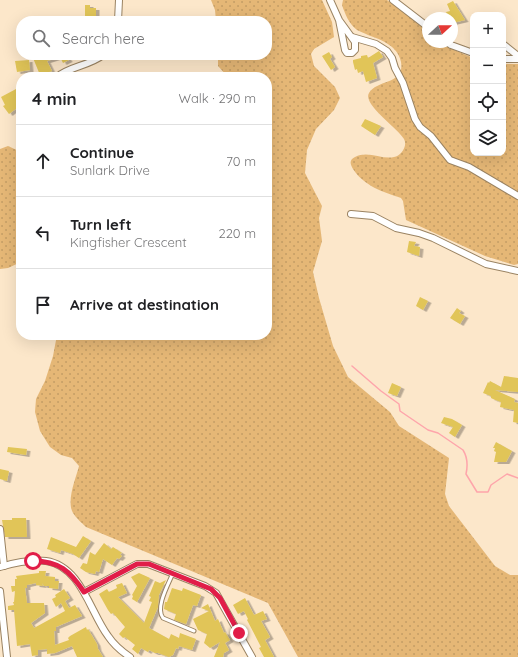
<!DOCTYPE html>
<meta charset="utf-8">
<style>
body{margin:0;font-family:Quicksand,sans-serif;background:#f2f2f2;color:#202124}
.controls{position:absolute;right:12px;top:12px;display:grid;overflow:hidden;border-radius:8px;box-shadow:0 4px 16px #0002}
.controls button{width:36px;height:36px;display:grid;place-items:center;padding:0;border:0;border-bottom:1px solid #e0e0e0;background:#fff;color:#202124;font:20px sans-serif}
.compass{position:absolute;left:422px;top:12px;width:36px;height:36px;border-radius:50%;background:#fff;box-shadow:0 4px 16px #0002;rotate:69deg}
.stop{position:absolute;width:12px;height:12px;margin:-9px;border:3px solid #e11d48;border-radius:50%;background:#fff}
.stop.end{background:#e11d48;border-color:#fff;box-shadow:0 1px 4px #0008}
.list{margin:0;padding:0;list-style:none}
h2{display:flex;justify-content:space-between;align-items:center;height:52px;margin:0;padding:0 16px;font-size:17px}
h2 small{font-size:13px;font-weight:400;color:#757577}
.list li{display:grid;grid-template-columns:26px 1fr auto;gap:12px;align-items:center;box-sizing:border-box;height:72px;padding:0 16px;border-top:1px solid #e0e0e0}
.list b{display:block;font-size:15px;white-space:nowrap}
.list p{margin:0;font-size:13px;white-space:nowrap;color:#757577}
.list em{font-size:13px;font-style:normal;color:#757577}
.icon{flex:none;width:22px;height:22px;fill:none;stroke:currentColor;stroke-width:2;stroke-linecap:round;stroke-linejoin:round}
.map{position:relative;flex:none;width:518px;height:657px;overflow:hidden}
.search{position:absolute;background:#fff;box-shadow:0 4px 16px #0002;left:16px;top:16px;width:256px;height:44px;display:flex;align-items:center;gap:10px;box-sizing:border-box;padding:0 14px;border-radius:16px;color:#757577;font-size:15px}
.panel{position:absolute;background:#fff;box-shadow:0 4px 16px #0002;left:16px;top:72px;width:256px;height:268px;border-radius:16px}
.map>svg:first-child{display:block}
</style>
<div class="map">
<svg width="518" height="657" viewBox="0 0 518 657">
<defs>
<pattern id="grass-dots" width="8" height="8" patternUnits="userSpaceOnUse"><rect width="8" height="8" fill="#e5b776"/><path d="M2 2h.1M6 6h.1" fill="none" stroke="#c49d65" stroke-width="1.8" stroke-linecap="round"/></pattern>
<filter id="shadow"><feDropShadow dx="3.5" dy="2" stdDeviation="0" flood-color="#0004"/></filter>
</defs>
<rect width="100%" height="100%" fill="#fce7ca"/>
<g fill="url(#grass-dots)">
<path d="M211,0h111l10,22 2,15 -20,12 -3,5 3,12 21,21 5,11 -6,12 -18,19 -9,21 -2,23 17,33 -3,12 3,23 -9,31 6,26 14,48 15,31 42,35 9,14 50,32 -4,36 4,12 46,60 15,9h8v82h-220l-30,-54 -182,-76c-4,-4 -10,-9 -13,-14 -7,-12 3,-35 6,-47l-7,-8 -11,-3 -11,-8 -10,-16 -5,-19 1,-13 9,-18 8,-25 4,-21h210v-258h-39l-10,-11v-11h49v-34h-51l-1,-11z"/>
<path d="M343,0h44l41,31v11h14l10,7 21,9v95h30v-89h15v200l-4,1 -29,-9 -79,-36 -3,-19 -2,-3c-18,-6 -37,-12 -48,-29 -3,-5 -4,-9 2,-12 13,-7 27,3 39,0 7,-1 14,-11 10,-18 -5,-10 -42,-35 -35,-46 8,-14 36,-8 32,-31 -3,-16 -19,-22 -33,-27 -3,-2 -8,-3 -11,-5 -8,-6 -12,-16 -15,-25z"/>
<path d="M8,146l13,6v110l-13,6 -8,1v-120z"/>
</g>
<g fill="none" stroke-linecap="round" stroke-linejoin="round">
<path stroke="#fea5ab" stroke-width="1.5" d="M352,366l29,25 18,13 1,7 28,19 10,3 25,17c5,8 5,15 3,24l11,18h11l3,-7 16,-11 11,4"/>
</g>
<g fill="#e1c558" filter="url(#shadow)">
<path d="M453,1l12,19 -13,3v-5h-3l-3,-6 4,-1 -3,-7z"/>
<path d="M85,5h5v3h6v8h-11z"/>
<path d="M379,51l4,6 -10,6 4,15 -11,4 -3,-11 -5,2 -1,-4 -2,1 -2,-8v-2l8,-2v-2l6,-1 1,3z"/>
<path d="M329,52l3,5 -2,2 5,8 -4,3 -9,-14z"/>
<path d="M40,55h4v2l5,-2h17l3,5 -6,3 -3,-6 -13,4 5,10 -12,4 -7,-17z"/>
<path d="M29,60l1,10 -13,2 -2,-11z"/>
<path d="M16,89l5,12v4l-12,9 -6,-8 2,-1 -4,-8z"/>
<path d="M365,119l16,7 -6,9 -14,-9z"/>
<path d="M409,241l7,1 -2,4 6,1 -1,9 -12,-4z"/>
<path d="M420,297l8,4 -5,9 -7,-4z"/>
<path d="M457,308l4,3 -2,2 6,3 -5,8 -10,-6z"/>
<path d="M504,376l14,2v14l-23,-2 20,9 -1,3 4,1v20l-5,-1 1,-12 -14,-3 1,-5 -8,-3 -2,-1v-2l-8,-3 5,-11 1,1 1,-2 11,6z"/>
<path d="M392,383l9,4 -4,9 -9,-3z"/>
<path d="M444,417l8,2 10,6 -7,12 -6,-4 4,-6 -12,-4z"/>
<path d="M496,442l16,9 -6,11h-12l2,-10 -2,-1 1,-3h-2z"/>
<path d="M8,447l19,2 -1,6 -19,-3z"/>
<path d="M0,469l9,2 -2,10 -7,-2z"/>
<path d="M12,518h14l1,19h-22l-3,-17h10z"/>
<path d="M83,536l8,5 -12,17 -6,-4 -12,-4 -1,3 -13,-4 4,-12 25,10z"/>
<path d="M104,543l7,6 2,-2 9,6 -2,1 2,2 -3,3 -2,-1 -5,7 -9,-6 -4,13 -3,-1 -1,3 -9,-2 -6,-4 3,-5 4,1 3,-12 5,3z"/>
<path d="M39,571h7l-1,5 10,1v4h4l-1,8 -9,-1v-2h-5l-2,-3 1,3 -7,-1v-2l-9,2v3h-2l2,15h17l1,10 -14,10 3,5 31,-17 -4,-8 -5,4 -4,-8 4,-2 -1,-2 9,-6 6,9 -5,3 4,7 6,-3 7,11 -26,11v4h-2l1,14 14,-5 -1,-2 2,-2 16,-9 1,3 1,-1 9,15 1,5 5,8h-26l-5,-11 -17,7 -8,1v-5l-9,1v5l-6,1 -2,-12 -13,2 -3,-36h-6v-4l6,-1 -1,-3h1l1,-11 -3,1 -1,-6h4v-7h2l-1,-3 23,-3z"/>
<path d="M139,573l11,5 -13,24 -5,-3 1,-3 -1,-1 5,-9 -6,-9z"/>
<path d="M166,580l-7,15 -1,12 -9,21 20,11 2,-5 8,4 1,-5 16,6 -4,11 -13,-4 -1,3 -2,-1 -3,7 -4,2 -11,-4h-3l-6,-3 -1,2 -7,-4 -3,6 -6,-5 3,-4 -10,-8 -2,1 -4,-4 6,-7 -12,-14 -2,1 -3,-4 -9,-16 8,-5 2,3 8,-4 -1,-3 6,-2 5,10 -9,4 26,26 8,-21 -3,-1 2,-4 -2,-1 6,-15 5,2z"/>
<path d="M172,588l10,3 1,-3 18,7 -4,11 -4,-1 -7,19 -12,-4 2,-6 -12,-5 1,-7h2z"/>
<path d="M245,598l9,17 9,-4 4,8 -6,2 9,16 -5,3 9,17h-10l-5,-9 2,-1 -14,-27 1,-1 -4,-8 -6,3 -5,-9z"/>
<path d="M208,604l7,17 3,-2 6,14 1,-1 5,8 -5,3 4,7 -5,3 -1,4h-9l6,-15 -10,6 -6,-5 3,-9 -9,-4 -5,-11 16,-8 -8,-3z"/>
</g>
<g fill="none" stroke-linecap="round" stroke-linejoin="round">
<defs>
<path id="lane" d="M173,573c-5,12 -18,35 -10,45l31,13"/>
<g id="street">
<path d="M330,0l9,20 16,22v8l-3,3h-5l-2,-3 -6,-30"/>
<path d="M393,0l35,27"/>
<path d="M118,21l1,-21"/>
<path d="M352,37l24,7 11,7 5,7 3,10 8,15 12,36 5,8 11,9 19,24 19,7 49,29"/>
<path d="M447,42l4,3 22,8"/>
<path d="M503,44l15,12"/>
<path d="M503,59h15"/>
<path d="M57,77c13,-11 32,-11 46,-22"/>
<path d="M351,214l22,2 23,12 23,5 14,5 53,26 32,7"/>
<path d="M0,529l4,37"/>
<path d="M0,567c14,-4 31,-8 46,-6 35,5 44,51 62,75 6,9 13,15 22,21"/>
<path d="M0,591l7,66"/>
<path d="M84,592l53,-28h11l13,5 44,17 11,7 36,64"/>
</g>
</defs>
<use href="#lane" stroke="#9a8362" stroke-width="5"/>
<use href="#street" stroke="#9a8362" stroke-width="8"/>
<use href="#lane" stroke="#fff" stroke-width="3"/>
<use href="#street" stroke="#fff" stroke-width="6"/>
</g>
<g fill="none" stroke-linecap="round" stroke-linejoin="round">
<path stroke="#e11d48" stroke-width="5" d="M33,561c26,0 37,10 51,31l53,-28h12l62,25 9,9 19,35"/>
</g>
</svg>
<div class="controls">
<button>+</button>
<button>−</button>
<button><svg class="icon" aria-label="locate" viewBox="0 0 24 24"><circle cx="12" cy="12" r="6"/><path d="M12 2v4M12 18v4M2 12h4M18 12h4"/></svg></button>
<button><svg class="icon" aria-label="layers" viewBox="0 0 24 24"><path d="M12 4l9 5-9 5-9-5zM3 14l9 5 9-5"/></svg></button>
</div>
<svg class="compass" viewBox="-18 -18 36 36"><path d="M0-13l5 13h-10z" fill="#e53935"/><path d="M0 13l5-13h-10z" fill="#757577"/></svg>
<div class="stop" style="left:33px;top:561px"></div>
<div class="stop end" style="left:239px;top:633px"></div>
<div class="search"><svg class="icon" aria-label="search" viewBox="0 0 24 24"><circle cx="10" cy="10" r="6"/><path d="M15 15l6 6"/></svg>Search here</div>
<section class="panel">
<h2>4 min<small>Walk · 290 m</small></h2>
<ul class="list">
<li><svg class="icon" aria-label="ahead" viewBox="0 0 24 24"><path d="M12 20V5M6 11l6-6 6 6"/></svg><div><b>Continue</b><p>Sunlark Drive</p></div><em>70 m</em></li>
<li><svg class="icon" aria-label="left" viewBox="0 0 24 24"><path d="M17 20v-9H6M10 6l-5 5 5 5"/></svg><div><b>Turn left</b><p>Kingfisher Crescent</p></div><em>220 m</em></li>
<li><svg class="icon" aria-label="arrive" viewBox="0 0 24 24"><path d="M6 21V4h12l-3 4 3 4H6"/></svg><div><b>Arrive at destination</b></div></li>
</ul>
</section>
</div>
